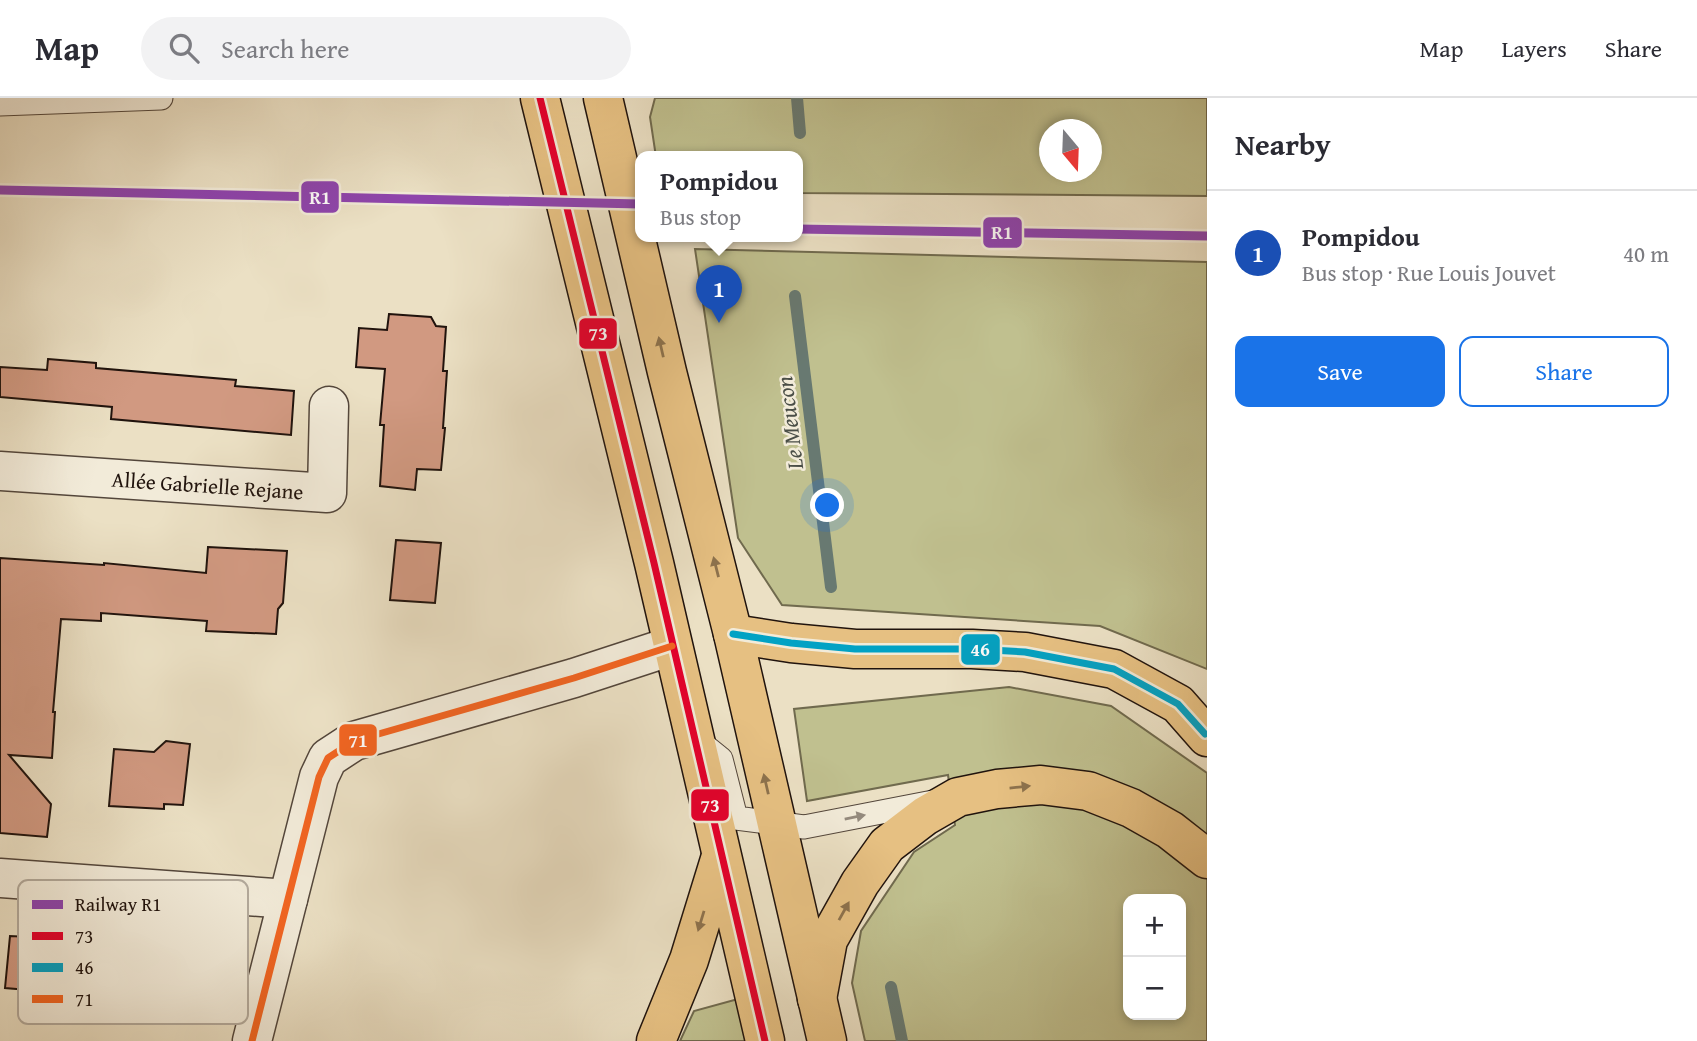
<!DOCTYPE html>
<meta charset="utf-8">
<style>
body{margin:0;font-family:"Gentium Book Plus",serif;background:#f2f2f3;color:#2b2b33}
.controls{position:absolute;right:21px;bottom:21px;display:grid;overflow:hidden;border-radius:14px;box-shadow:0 4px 10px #0003}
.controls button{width:63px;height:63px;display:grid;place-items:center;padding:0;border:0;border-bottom:2px solid #e1e1e2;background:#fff;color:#2b2b33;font:35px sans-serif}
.compass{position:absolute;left:1039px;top:21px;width:63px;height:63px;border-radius:50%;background:#fff;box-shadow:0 4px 10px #0003;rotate:161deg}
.you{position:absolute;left:828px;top:408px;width:24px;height:24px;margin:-18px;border:5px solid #fff;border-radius:50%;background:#1a73e8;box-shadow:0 0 0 10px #1a73e833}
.badge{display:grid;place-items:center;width:46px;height:46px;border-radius:50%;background:#1a73e8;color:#fff;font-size:23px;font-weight:700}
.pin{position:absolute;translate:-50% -58px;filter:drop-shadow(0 2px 4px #0008)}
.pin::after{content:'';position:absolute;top:37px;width:24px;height:21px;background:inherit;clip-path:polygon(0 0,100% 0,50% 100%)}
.popup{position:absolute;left:635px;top:53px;width:168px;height:91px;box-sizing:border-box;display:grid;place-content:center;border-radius:14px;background:#fff;filter:drop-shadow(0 2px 5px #0005);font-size:23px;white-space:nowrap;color:#7c7c81}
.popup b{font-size:26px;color:#2b2b33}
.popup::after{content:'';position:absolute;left:50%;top:100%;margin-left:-14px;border:14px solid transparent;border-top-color:#fff}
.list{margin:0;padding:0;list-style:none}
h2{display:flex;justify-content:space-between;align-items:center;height:91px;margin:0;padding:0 28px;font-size:30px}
h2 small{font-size:23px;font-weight:400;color:#7c7c81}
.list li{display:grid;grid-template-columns:46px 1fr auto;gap:21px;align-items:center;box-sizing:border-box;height:126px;padding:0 28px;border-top:2px solid #e1e1e2}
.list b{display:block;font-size:26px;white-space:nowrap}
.list p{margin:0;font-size:23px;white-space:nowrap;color:#7c7c81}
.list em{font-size:23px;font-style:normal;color:#7c7c81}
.actions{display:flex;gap:14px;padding:21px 28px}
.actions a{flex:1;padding:16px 0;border:2px solid #1a73e8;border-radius:14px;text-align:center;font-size:24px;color:#1a73e8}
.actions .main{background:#1a73e8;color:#fff}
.icon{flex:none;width:38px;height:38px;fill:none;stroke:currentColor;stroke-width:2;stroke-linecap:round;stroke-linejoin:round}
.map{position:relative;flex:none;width:1207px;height:943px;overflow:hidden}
header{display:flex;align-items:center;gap:42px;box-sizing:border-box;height:98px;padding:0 35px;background:#fff;border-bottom:2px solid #e1e1e2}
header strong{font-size:33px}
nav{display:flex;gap:38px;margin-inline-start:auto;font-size:24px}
.search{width:490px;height:63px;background:#f2f2f3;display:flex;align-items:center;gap:18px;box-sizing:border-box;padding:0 24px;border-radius:38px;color:#7c7c81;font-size:26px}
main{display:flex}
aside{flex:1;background:#fff}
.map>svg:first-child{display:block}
</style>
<header>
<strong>Map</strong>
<div class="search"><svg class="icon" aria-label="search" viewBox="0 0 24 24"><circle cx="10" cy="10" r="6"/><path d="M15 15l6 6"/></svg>Search here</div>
<nav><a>Map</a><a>Layers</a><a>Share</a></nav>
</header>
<main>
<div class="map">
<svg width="1207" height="943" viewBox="0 0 1207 943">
<rect width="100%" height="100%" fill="#ebe0c4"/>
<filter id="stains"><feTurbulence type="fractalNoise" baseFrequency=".00286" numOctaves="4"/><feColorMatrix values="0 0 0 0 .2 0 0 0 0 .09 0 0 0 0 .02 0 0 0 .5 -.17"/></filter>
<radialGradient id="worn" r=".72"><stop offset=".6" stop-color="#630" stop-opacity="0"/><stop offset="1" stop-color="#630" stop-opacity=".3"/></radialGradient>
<g fill="#c0c08f" stroke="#706a4e" stroke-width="2" fill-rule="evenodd">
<path d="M655,0h552v98l-409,-3v-36h-142l-6,-40zM1050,32h42v42h-42z"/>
<path d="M695,151l512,13v407l-107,-43 -318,-21 -44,-67z"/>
<path d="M1009,589l102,19 96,67v268h-342l-13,-58 9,-52 53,-79 41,-27 -7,-50 -141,26 -13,-92zM1128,801h53v116h-53z"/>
<path d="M738,901l11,42h-69l14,-30z"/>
</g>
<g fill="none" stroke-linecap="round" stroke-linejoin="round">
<g stroke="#687971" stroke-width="12">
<path d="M797,0l3,35"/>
<path d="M795,198l36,291"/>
<path d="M891,889l11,54"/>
</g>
</g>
<g fill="#d19981" stroke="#20130d" stroke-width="2">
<path d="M389,216l42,3 5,9 10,1 -3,44h4l-4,57h2l-4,42 -24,-1 -2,21 -35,-4 4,-61h-4l5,-56 -29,-2 3,-39 28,2z"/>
<path d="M48,261l48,4v5l140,12 -1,6 59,5 -3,44 -180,-16 1,-12 -112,-10v-30l47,3z"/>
<path d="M396,442l45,3 -6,60 -45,-3z"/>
<path d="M208,449l79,4 -4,52 -5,6 -2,25 -70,-3 1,-10 -106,-8v8l-40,-2 -8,93h2l-3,46 -43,-3 42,49 -4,33 -47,-4v-275l104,7v-2l102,10z"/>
<path d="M166,643l24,3 -7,61 -19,-1v5l-55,-3 5,-57 40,3z"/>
<path d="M31,832l31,3v3l136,12 -1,45 -64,-2v6l-92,-10 -1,4 -35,-3 5,-52 20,1z"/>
</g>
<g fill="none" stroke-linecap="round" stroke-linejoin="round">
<defs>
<g id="lane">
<path d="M0,6l161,-6"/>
<path d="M695,640l26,21 15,59 68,9 129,-25"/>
</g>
<g id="street">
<path id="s1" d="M0,373l327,22 2,-87"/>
<path d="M0,780l288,21"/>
<path d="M252,943l67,-264 9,-19 26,-17 220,-63 98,-32"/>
</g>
<g id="primary">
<path d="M540,0l114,465 111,478"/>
<path d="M603,0l64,274 66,262 94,407"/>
</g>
<g id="highway">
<path d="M733,536l58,9 64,6h117l53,3 89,17 64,35 29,33"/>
<path d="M817,901l11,-59 32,-57 27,-38 38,-29 33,-19 39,-8 44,-4 47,6 43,17 39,22 37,29"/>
<path d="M656,943l33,-81 32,-104"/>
</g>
</defs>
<use href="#lane" stroke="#53463b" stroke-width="25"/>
<use href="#street" stroke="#53463b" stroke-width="41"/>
<use href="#primary" stroke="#20130d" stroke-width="41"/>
<use href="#highway" stroke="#20130d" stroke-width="41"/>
<use href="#lane" stroke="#f2ebd9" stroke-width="23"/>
<use href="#street" stroke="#f2ebd9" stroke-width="38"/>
<use href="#primary" stroke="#e6c082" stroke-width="38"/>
<use href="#highway" stroke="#e6c082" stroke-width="38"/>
<defs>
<path id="bus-1" d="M540,0l114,465 111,478"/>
<path id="bus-2" d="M733,536l58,9 64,6h117l53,3 89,17 64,35 27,30"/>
<path id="bus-3" d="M252,943l67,-264 9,-19 26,-17 220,-63 98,-32"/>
</defs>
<use href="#bus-1" stroke="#f2ebd9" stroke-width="12"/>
<use href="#bus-2" stroke="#f2ebd9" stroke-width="12"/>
<use href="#bus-3" stroke="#f2ebd9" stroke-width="12"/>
<use href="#bus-1" stroke="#e4002b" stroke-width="7"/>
<use href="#bus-2" stroke="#02a2c4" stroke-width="7"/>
<use href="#bus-3" stroke="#f26522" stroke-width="7"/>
<defs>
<g id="rail-1">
<path d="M0,92l640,14"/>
<path d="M798,131l409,7"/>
</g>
</defs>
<use href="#rail-1" stroke="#f2ebd9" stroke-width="14"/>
<use href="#rail-1" stroke="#8e44ad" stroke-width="9"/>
</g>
<defs><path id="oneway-solid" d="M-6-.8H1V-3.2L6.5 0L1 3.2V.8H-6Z" transform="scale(1.75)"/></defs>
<g fill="#8d724d">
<use href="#oneway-solid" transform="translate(661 249) rotate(-103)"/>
<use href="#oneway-solid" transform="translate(716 469) rotate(-104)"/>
<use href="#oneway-solid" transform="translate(766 686) rotate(-103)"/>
<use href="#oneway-solid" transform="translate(1020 689) rotate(-6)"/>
<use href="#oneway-solid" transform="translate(844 813) rotate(-61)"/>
<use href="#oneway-solid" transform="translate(701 823) rotate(107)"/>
</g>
<use fill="#948a7d" href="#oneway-solid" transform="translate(855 719) rotate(-11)"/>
<g text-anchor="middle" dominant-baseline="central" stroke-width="5" stroke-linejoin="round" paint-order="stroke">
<g font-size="21" fill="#20130d" stroke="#f2ebd9">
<text stroke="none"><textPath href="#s1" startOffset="208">Allée Gabrielle Rejane</textPath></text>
</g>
<g font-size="23" font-style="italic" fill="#4a4e47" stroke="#f2ebd9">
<text transform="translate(789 325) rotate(-97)">Le Meucon</text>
</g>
</g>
<rect x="18" y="782" width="230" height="144" rx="10" fill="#f2ebd9" stroke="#b3aa9c" stroke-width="2"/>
<rect x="32" y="802" width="31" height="9" fill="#8e44ad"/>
<rect x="32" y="834" width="31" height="8" fill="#e4002b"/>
<rect x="32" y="865" width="31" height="9" fill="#02a2c4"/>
<rect x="32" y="897" width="31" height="8" fill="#f26522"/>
<g font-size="19" fill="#20130d">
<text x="75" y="813">Railway R1</text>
<text x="75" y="845">73</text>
<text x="75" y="876">46</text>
<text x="75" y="908">71</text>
</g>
<g stroke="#f2ebd9" stroke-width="2.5">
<rect x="300" y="82" width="40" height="34" rx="7" fill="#8e44ad"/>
<rect x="982" y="118" width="41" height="33" rx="7" fill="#8e44ad"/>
<rect x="578" y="219" width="40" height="33" rx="7" fill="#e4002b"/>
<rect x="960" y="535" width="41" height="33" rx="7" fill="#02a2c4"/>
<rect x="338" y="625" width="40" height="34" rx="7" fill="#f26522"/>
<rect x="690" y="690" width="40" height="34" rx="7" fill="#e4002b"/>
</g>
<g font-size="19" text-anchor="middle" font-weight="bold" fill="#fff">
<text x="320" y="106">R1</text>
<text x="1002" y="141">R1</text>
<text x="598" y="242">73</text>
<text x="980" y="558">46</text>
<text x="358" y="649">71</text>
<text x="710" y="714">73</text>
</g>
<rect width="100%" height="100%" filter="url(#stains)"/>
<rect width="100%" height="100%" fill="url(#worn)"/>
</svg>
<div class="controls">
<button>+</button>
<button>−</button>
</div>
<svg class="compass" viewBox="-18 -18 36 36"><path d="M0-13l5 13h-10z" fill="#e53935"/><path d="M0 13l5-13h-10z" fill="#7c7c81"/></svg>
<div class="you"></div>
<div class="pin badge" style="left:719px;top:225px;background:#1a4fb4">1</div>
<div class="popup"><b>Pompidou</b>Bus stop</div>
</div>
<aside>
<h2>Nearby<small></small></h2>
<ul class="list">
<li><span class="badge" style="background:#1a4fb4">1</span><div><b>Pompidou</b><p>Bus stop · Rue Louis Jouvet</p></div><em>40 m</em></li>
</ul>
<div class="actions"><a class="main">Save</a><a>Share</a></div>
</aside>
</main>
